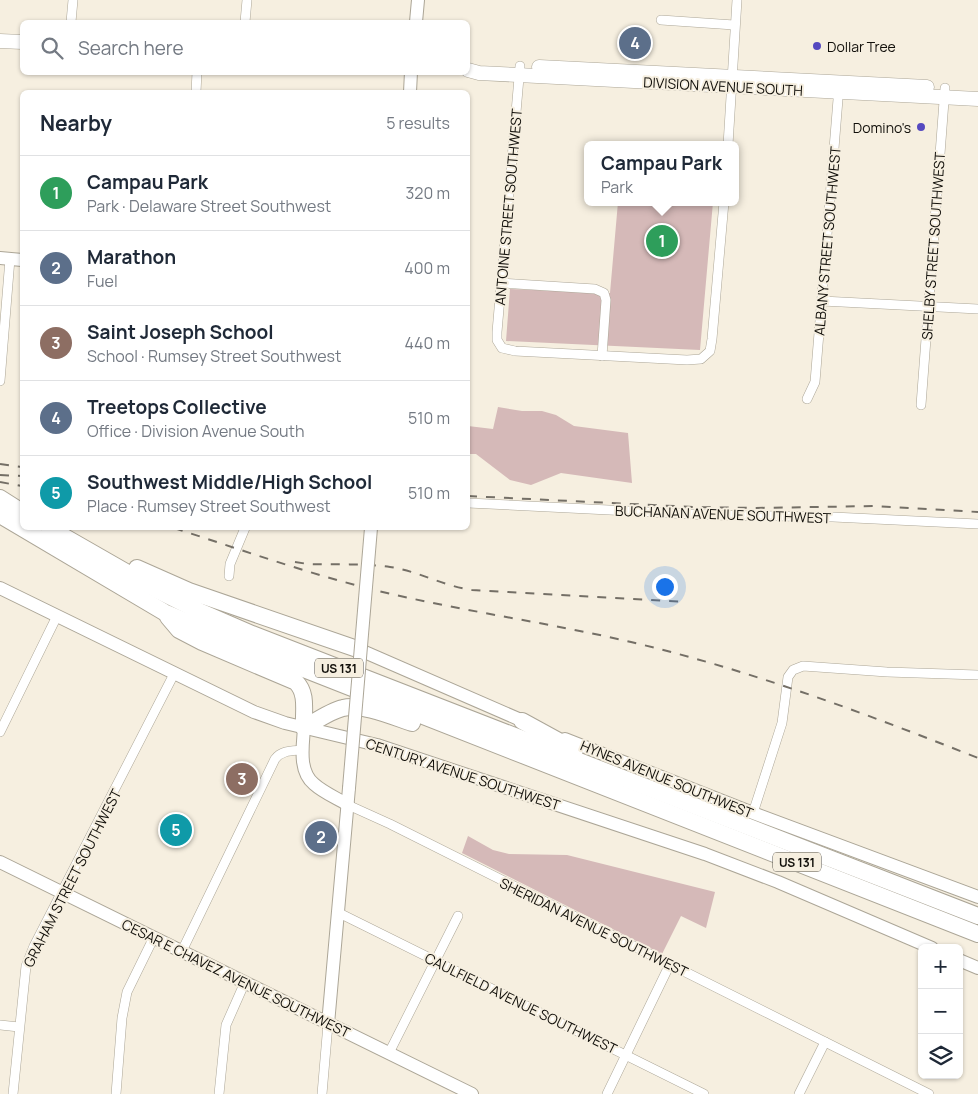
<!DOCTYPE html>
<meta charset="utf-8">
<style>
body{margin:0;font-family:Manrope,sans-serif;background:#f6f6f7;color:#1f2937}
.controls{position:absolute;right:15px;bottom:15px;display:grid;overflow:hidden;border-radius:8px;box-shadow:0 1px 4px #0004}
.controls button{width:45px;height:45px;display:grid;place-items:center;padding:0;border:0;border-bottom:1px solid #e0e1e3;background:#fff;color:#1f2937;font:25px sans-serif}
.you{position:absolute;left:664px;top:586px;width:18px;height:18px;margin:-12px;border:4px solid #fff;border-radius:50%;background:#1a73e8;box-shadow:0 0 0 8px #1a73e833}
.badge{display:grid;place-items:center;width:32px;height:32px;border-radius:50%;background:#0b8043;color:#fff;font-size:16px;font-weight:700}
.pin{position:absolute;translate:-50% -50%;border:2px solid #fff;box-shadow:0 1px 5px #0006}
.popup{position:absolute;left:584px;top:141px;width:155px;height:65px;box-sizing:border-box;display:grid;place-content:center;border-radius:8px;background:#fff;filter:drop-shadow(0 1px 4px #0005);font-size:16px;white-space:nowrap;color:#747a83}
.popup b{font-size:19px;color:#1f2937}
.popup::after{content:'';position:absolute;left:50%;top:100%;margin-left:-10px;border:10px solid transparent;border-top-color:#fff}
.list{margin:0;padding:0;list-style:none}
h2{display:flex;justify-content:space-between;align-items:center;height:65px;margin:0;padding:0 20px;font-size:21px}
h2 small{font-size:16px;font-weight:400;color:#747a83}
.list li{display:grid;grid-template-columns:32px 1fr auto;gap:15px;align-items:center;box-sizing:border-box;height:75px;padding:0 20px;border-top:1px solid #e0e1e3}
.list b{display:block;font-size:19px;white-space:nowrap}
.list p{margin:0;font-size:16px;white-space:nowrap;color:#747a83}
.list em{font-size:16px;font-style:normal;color:#747a83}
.icon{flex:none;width:28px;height:28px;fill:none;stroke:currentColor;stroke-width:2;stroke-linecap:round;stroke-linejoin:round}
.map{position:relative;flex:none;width:978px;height:1094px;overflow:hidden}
.search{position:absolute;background:#fff;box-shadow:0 1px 4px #0004;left:20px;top:20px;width:450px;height:55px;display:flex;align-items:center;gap:12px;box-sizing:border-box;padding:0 18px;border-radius:8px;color:#747a83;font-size:19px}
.panel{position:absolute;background:#fff;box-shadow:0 1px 4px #0004;left:20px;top:90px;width:450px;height:440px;border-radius:8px}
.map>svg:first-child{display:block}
</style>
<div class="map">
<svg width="978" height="1094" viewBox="0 0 978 1094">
<rect width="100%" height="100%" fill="#f6efe0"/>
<g fill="#d5b9b8">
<path d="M618,202h95l-13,148 -194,-9 4,-52 100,4z"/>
<path d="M498,407l24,4h20l14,4 18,11 54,7 4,50 -71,-10 -30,12 -21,-5 -34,-26h-8v-28l25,3z"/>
<path d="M468,836l25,14 16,4 58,1 148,37 -9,36 -25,-12 -19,38 -200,-101z"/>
</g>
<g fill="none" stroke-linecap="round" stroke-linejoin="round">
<defs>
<g id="street">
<path d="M661,20l73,5"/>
<path d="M71,22l2,-22"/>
<path d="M245,22l2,-22"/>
<path d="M520,66l-23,266v8l5,8 13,3 172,9 14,-1 9,-8 2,-12 12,-137"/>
<path d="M196,92l1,-20"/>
<path d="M728,145l9,-145"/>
<path d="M501,283l94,6 9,4 2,7 -4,56"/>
<path d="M822,301l156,8"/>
<path d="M0,381l10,-122"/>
<path d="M807,399l8,-17 24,-295"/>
<path d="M921,405l24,-317"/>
<path d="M468,503l242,12 123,2 145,7"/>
<path d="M229,576l1,-12 15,-36"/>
<path d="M0,732l57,-116"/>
<path d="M348,805l42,19 539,270"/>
<path d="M753,813l29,-90 6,-46 5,-7 10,-4 84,6 91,3"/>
<path d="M337,912l367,182"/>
<path d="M182,951l93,-192c7,-9 17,-8 27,-9"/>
<path d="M0,1025l19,2"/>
<path d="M389,1053l69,-137"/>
<path d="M13,1094l13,-128 8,-20 140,-272"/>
<path d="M116,1094l6,-76 5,-26 27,-55"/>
<path d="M219,1094l7,-69 19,-43"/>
<path d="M322,1094l6,-70"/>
<path d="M607,1094l63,-130"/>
<path d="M799,1094l26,-52"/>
</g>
<g id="secondary">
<path d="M416,22l2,-22"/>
<path d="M410,92l1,-20"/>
<path d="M0,258l22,2"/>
<path d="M0,588l254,124 31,11 92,22 328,109 73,28 154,66"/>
<path d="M360,650l170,74"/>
<path d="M304,728c-1,17 -6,43 10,56 10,9 23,14 34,21"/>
<path d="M565,739l188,74 225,84"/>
<path d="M0,862l472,232"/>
<path d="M959,960l19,8"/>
<path d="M328,1024l21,-236"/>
</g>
<g id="primary">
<path d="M0,41l22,1"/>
<path d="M539,67l388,20"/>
<path d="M468,70l11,3 499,26"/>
</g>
<g id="highway">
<path d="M0,498l22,14"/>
<path d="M0,515l164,97 71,30 743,292"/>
<path d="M49,528l110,63 40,20 53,23 726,282"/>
<path d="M137,568l52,23 171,59"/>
<path d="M168,617l11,13 23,12 94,40c12,12 7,30 8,46 12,-7 26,-17 39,-20 19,-5 51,9 69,15"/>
<path d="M522,721l53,29"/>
</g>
</defs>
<use href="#street" stroke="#aca697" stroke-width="10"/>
<use href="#secondary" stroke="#aca697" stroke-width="14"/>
<use href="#primary" stroke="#aca697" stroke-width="15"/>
<use href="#highway" stroke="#aca697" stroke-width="18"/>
<use href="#street" stroke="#fff" stroke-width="9"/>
<use href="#secondary" stroke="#fff" stroke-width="12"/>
<use href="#primary" stroke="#fff" stroke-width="14"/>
<use href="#highway" stroke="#fff" stroke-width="16"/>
<g stroke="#746f66" stroke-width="2" stroke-dasharray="9 9" stroke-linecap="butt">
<path d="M0,464l22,3"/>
<path d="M0,475l22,1"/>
<path d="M0,482l22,4"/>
<path d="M468,496l225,11 62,1 120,-2 103,6"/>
<path d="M174,528c71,23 141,48 213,65 81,19 163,30 244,49 119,28 233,71 347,116"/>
<path d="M255,528l23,1"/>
<path d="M295,562l13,2c27,1 55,-1 82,3 28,4 53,19 82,23l215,12"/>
</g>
<defs>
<path id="secondary-bridge" d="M349,788l22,-260"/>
</defs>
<use href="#secondary-bridge" stroke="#aca697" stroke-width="14" stroke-linecap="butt"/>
<use href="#secondary-bridge" stroke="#fff" stroke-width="12"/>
</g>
<g fill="#5549c0" stroke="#f6efe0" stroke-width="2">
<circle cx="817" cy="46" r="5"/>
<circle cx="921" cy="127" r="5"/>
</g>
<g text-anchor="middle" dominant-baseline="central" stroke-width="4" stroke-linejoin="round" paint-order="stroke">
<g fill="#f6efe0" stroke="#56524a" stroke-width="1">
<rect x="315" y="658.5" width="48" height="19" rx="4"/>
<rect x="773" y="852.5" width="48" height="19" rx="4"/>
</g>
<g font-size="12" font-weight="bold" fill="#110f0a">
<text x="339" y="668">US 131</text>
<text x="797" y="862">US 131</text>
</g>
<g font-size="14" fill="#110f0a" stroke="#f6efe0" text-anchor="start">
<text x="827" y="46">Dollar Tree</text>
<text x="911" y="127" text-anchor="end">Domino's</text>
</g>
<g font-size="14" fill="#110f0a" stroke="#f6efe0">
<text transform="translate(723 86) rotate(3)">DIVISION AVENUE SOUTH</text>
<text transform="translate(508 207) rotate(-85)">ANTOINE STREET SOUTHWEST</text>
<text transform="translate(827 241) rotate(-85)">ALBANY STREET SOUTHWEST</text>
<text transform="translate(933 246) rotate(-86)">SHELBY STREET SOUTHWEST</text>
<text transform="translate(723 514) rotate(2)">BUCHANAN AVENUE SOUTHWEST</text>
<text transform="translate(463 774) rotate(18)">CENTURY AVENUE SOUTHWEST</text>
<text transform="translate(667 779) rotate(22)">HYNES AVENUE SOUTHWEST</text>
<text transform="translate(72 878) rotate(-63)">GRAHAM STREET SOUTHWEST</text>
<text transform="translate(594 927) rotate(26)">SHERIDAN AVENUE SOUTHWEST</text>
<text transform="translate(236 978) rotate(26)">CESAR E CHAVEZ AVENUE SOUTHWEST</text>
<text transform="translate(521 1003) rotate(26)">CAULFIELD AVENUE SOUTHWEST</text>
</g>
</g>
</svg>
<div class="controls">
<button>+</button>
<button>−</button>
<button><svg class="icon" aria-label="layers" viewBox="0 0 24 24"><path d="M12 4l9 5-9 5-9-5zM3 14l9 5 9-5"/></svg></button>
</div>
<div class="you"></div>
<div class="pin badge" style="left:662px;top:241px;background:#2e9e5b">1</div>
<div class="popup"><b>Campau Park</b>Park</div>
<div class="pin badge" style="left:321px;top:837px;background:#5c6f8a">2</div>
<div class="pin badge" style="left:242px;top:779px;background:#8d6e63">3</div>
<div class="pin badge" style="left:635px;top:43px;background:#5c6f8a">4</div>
<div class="pin badge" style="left:176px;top:830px;background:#0f9aa8">5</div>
<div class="search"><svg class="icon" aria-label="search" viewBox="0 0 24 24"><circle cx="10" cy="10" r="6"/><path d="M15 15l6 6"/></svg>Search here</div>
<section class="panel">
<h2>Nearby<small>5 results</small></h2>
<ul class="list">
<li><span class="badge" style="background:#2e9e5b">1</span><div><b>Campau Park</b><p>Park · Delaware Street Southwest</p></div><em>320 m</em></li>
<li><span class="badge" style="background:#5c6f8a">2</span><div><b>Marathon</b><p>Fuel</p></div><em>400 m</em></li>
<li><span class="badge" style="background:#8d6e63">3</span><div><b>Saint Joseph School</b><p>School · Rumsey Street Southwest</p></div><em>440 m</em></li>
<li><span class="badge" style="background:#5c6f8a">4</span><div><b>Treetops Collective</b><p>Office · Division Avenue South</p></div><em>510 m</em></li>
<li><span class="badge" style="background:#0f9aa8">5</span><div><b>Southwest Middle/High School</b><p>Place · Rumsey Street Southwest</p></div><em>510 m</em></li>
</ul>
</section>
</div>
